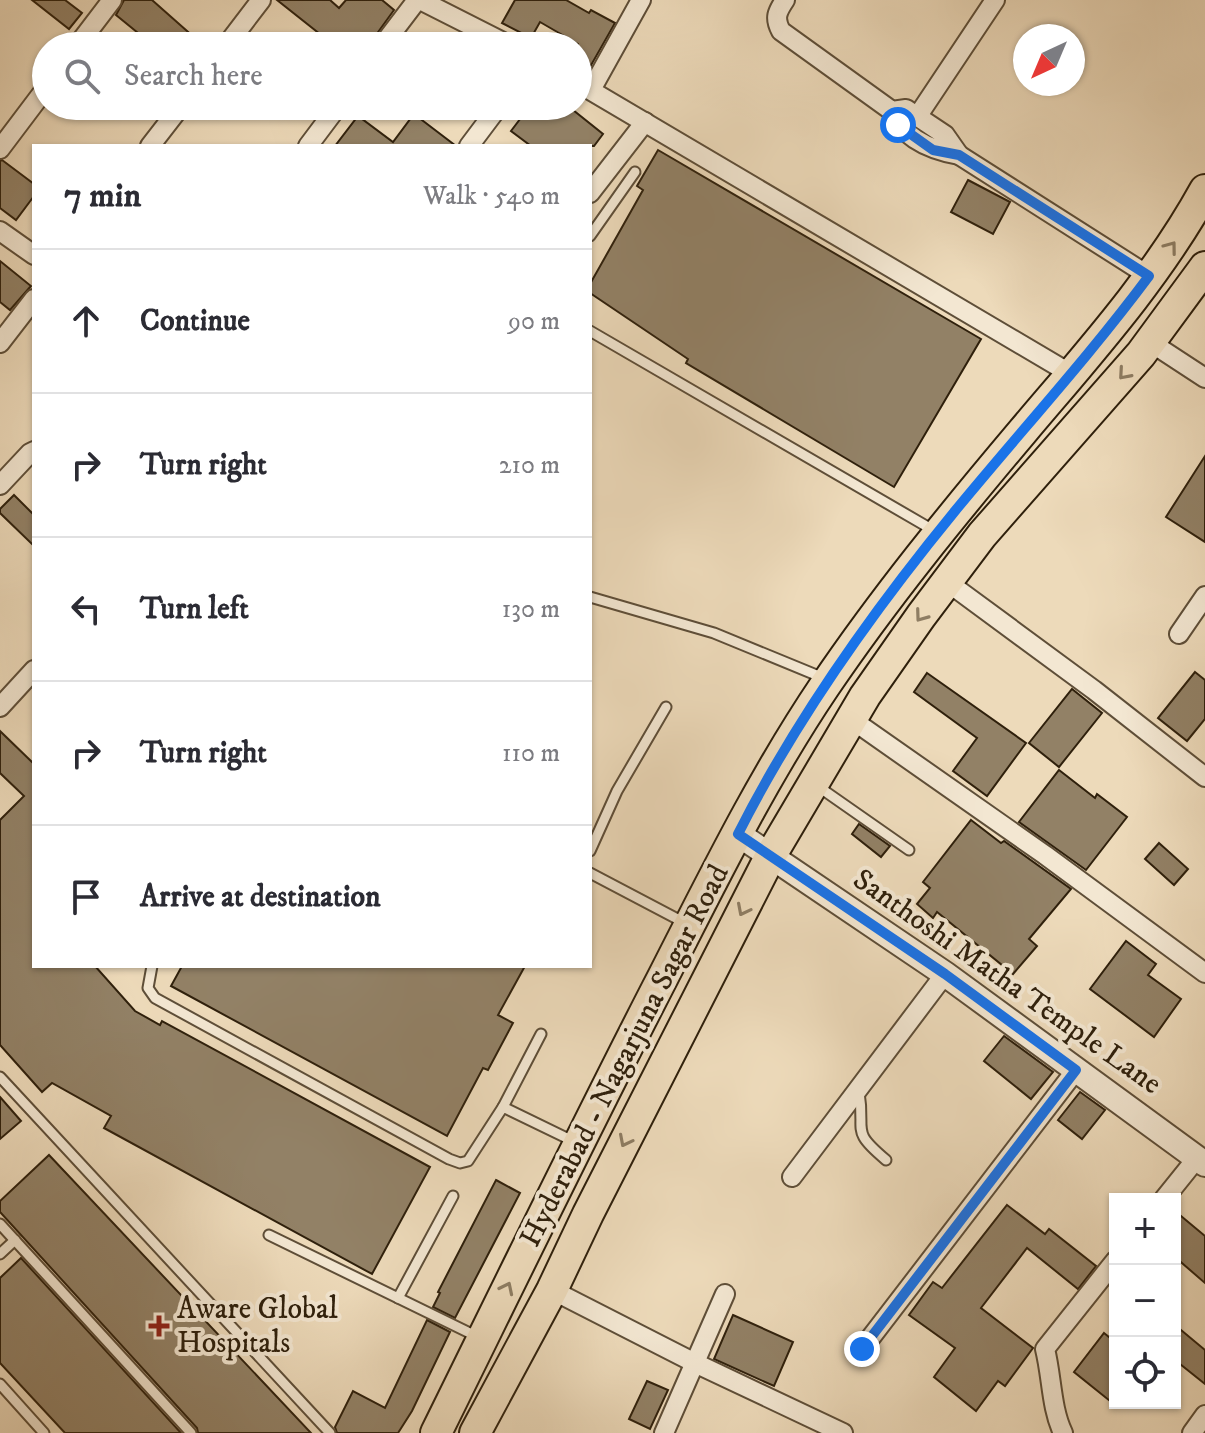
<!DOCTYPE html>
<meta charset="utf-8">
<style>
body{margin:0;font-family:"IM FELL DW Pica",serif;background:#f7f7f7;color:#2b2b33}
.controls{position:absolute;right:24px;bottom:24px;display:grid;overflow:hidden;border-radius:0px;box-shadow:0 2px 6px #0004}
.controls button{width:72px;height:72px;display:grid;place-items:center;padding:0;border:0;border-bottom:2px solid #e1e1e2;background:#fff;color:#2b2b33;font:40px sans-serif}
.compass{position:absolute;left:1013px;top:24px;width:72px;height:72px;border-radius:50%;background:#fff;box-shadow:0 2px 6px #0004;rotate:224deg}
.stop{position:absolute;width:24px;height:24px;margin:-18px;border:6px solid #1a73e8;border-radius:50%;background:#fff}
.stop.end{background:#1a73e8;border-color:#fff;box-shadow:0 2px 8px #0008}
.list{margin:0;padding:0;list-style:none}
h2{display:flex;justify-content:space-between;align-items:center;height:104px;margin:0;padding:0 32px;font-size:34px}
h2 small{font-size:26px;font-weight:400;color:#7c7c81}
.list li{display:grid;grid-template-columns:52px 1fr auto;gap:24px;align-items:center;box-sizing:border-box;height:144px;padding:0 32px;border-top:2px solid #e1e1e2}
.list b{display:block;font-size:30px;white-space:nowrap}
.list em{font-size:26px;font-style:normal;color:#7c7c81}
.icon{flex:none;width:44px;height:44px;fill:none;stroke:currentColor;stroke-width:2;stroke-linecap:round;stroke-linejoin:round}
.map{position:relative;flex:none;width:1205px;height:1433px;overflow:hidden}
.search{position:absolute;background:#fff;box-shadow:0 2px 6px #0004;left:32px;top:32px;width:560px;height:88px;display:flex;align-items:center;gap:20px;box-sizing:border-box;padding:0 28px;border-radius:44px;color:#7c7c81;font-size:30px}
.panel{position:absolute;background:#fff;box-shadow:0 2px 6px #0004;left:32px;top:144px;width:560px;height:824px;border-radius:0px}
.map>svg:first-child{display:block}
</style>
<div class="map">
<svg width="1205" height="1433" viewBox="0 0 1205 1433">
<rect width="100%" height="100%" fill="#eddaba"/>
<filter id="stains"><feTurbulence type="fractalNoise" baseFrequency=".0025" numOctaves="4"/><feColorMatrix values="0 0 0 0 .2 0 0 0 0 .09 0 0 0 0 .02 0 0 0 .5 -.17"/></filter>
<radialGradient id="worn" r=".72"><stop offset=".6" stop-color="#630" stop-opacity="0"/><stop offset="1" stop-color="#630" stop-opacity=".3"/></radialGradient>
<g fill="#928166" stroke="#2f200c" stroke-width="2">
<path d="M32,0h33l17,13 -13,16z"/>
<path d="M124,0h28l52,46h-50l-38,-31z"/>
<path d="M277,0h53l9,8 7,-8h36l12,10 -26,36h-33z"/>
<path d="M515,0h51l23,13 2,-3 24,13 -25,44 -12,-6v-17l-38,-22 -9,16 -29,-15z"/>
<path d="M530,106h38l35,28 -9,12h-63l-20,-15z"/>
<path d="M414,114l42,32h-121l23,-30 35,26z"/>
<path d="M658,150l323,189 -87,148 -208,-124 2,-4 -98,-66v-9l53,-94 -6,-4z"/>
<path d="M2,160l32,24v12l-18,24 -16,-12v-47z"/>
<path d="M968,180l42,22 -17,32 -42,-22z"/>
<path d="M0,261l31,25 -21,24 -10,-8z"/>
<path d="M1205,456v86l-39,-25z"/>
<path d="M14,495l20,20v31l-34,-33v-4z"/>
<path d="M1195,672l10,8v39l-18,22 -29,-23z"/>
<path d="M927,673l99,70 -39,53 -34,-25 24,-33 -63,-46z"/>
<path d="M1072,689l30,24 -43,54 -30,-24z"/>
<path d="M0,731l34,33v202h61l40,45 25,14 2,-4 268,146 -58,107 -268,-146 7,-12 -59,-33 -10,9 -42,-47v-225l24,-24 -24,-23z"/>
<path d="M1059,770l36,28 2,-4 30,23 -41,53 -67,-48z"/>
<path d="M971,820l30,23 3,-2 67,48 -42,50 8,7 -24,28 -76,-62 -4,6 -16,-14 13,-16 -7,-6z"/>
<path d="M859,824l31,22 -9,11 -29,-23z"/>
<path d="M1159,843l29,26 -14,16 -29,-26z"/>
<path d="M1126,941l30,23 -8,11 33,24 -27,38 -64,-48z"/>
<path d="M182,966h343l-27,49 15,8 -25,47 -5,-2 -36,68 -276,-150z"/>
<path d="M1004,1036l49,36 -22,27 -47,-38z"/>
<path d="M1080,1092l25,18 -23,29 -24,-19z"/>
<path d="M0,1097l21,24 -21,18z"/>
<path d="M49,1155l262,278h-113l-1,-5 -197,-216v-11z"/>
<path d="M496,1180l24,13 -65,125 -22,-11 7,-14 -2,-1z"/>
<path d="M1007,1205l38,29 4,-5 47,37 -18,23 -51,-41 -46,60 52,40 -28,38 -7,-5 -22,30 -42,-34 21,-29 -46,-33 24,-33 9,6z"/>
<path d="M1175,1211l30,25v47l-30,-26z"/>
<path d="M21,1258l160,175h-116l-65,-70v-85z"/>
<path d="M733,1315l60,27 -19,44 -60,-27z"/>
<path d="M427,1320l23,12 -38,79 -14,22h-61l-2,-6 18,-36 32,17z"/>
<path d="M1175,1325l30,25v34l-30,-24z"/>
<path d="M1104,1333l11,9v63l-41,-33z"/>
<path d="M647,1381l21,9 -18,39 -21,-10z"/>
</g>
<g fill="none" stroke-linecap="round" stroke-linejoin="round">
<defs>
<g id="service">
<path d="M590,236l45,-64"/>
<path d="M590,331l343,199"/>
<path d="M590,597l124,36 112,46"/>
<path d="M816,785l93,65"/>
<path d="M590,851l27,-60 49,-84"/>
<path d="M590,873l97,51"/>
<path d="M152,966l-4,22 7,10 294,161 11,4 8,-2 35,-54 72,35"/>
<path d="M0,1077l330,356"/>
<path d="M859,1092c7,41 -10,37 27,68"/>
<path d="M503,1107l38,-73"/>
<path d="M0,1224l191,209"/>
<path d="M269,1235l209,102"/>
<path d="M0,1254l15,-14"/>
<path d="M398,1298l55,-102"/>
<path d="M0,1384l44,49"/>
</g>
<g id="minor">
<path d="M420,0l91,46"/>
<path d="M785,0c-8,12 -11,18 -4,31l111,80c11,28 39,39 67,44l-14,-20 -39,-26 -14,2"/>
<path d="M77,46l35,-46"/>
<path d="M226,46l35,-46"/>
<path d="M382,46l35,-46"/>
<path d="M578,83l493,291"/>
<path d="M591,90l50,-90"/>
<path d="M917,117l78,-117"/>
<path d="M150,146l31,-40"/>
<path d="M308,146l30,-40"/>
<path d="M469,146l30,-40"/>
<path d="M0,149l46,-61"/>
<path d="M959,155l190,121"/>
<path d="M590,193l55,-71"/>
<path d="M0,231l34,24"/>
<path d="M1150,342l55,36"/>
<path d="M0,343l34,-44"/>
<path d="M0,485l30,-32 4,-2"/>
<path d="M946,581l148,109 111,87"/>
<path d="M1179,634l26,-38"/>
<path d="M0,707l34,-37"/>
<path d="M851,719l194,136 160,118"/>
<path d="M792,1177l153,-203"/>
<path d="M1164,1199l33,-41"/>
<path d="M552,1290l143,73 148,70"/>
<path d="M862,1349l214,-279"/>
<path d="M664,1433l61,-139"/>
<path d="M1063,1433c-12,-25 -11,-56 -18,-84l70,-88"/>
<path d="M1192,1433l13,-18"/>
</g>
<path id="tertiary" d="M738,834l207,140 260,190"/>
<g id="primary">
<path d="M436,1433c75,-152 149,-305 227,-456 50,-98 99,-198 161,-290 61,-90 129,-173 199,-256 65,-77 133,-152 182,-241"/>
<path d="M475,1433l77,-143 36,-76 183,-359 94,-159 56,-80 61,-81 159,-181 64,-87"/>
</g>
</defs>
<use href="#service" stroke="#5e4e38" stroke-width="13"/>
<use href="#minor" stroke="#5e4e38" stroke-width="22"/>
<use href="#tertiary" stroke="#5e4e38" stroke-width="28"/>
<use href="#primary" stroke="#2f200c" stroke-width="34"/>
<use href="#service" stroke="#f3e7d2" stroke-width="9"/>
<use href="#minor" stroke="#f3e7d2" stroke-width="18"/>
<use href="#tertiary" stroke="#f3e7d2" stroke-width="24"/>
<use href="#primary" stroke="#eddaba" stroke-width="30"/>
</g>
<defs><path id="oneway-chevron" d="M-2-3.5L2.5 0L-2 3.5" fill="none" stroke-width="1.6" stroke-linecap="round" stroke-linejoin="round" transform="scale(2)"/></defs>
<g stroke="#8e7d63">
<use href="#oneway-chevron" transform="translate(1171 247) rotate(-53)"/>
<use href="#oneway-chevron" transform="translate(1124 374) rotate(131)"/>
<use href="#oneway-chevron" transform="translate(921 616) rotate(126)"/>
<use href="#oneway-chevron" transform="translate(743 910) rotate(117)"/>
<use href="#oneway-chevron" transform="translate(625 1141) rotate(117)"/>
<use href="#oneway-chevron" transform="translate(507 1288) rotate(-64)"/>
</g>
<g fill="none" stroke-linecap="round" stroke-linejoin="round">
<path stroke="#1a73e8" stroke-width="10" d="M862,1349l214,-279 -131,-96 -207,-140c58,-115 135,-223 217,-323 64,-78 133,-153 194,-235l-190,-121 -26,-5 -35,-25"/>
</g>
<path fill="#8f2418" stroke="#f3e7d2" stroke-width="3" d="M155 1314h8v8h8v8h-8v8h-8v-8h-8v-8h8z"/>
<g text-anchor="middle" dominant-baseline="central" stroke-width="8" stroke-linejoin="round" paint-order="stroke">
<g font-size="30" fill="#2f200c" stroke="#f3e7d2">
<text transform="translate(1007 982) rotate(35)">Santhoshi Matha Temple Lane</text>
<text transform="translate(625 1056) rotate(-63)">Hyderabad - Nagarjuna Sagar Road</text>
</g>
<g font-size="30" fill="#2f200c" stroke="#f3e7d2" text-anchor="start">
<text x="177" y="1309">Aware Global<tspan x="177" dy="34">Hospitals</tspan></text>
</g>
</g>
<rect width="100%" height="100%" filter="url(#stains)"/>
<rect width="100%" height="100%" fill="url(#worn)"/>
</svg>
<div class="controls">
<button>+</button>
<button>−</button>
<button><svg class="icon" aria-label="locate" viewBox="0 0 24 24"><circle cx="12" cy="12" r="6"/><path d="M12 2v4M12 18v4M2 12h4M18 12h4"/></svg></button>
</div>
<svg class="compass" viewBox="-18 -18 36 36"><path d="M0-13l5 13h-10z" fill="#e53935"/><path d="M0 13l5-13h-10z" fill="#7c7c81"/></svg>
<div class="stop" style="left:898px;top:125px"></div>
<div class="stop end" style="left:862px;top:1349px"></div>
<div class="search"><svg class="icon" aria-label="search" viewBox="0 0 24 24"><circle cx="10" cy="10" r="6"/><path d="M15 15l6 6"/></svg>Search here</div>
<section class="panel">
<h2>7 min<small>Walk · 540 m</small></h2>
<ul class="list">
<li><svg class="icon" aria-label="ahead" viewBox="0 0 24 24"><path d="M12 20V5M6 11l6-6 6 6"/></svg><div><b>Continue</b></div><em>90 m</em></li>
<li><svg class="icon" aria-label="right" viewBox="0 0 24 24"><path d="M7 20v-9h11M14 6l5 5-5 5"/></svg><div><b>Turn right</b></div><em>210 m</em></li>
<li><svg class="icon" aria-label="left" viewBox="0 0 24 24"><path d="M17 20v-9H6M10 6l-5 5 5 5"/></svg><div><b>Turn left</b></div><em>130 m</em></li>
<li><svg class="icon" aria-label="right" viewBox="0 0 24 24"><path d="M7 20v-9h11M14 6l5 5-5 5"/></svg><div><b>Turn right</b></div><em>110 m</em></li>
<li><svg class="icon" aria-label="arrive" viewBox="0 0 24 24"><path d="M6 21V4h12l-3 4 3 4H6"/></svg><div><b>Arrive at destination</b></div></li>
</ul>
</section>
</div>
